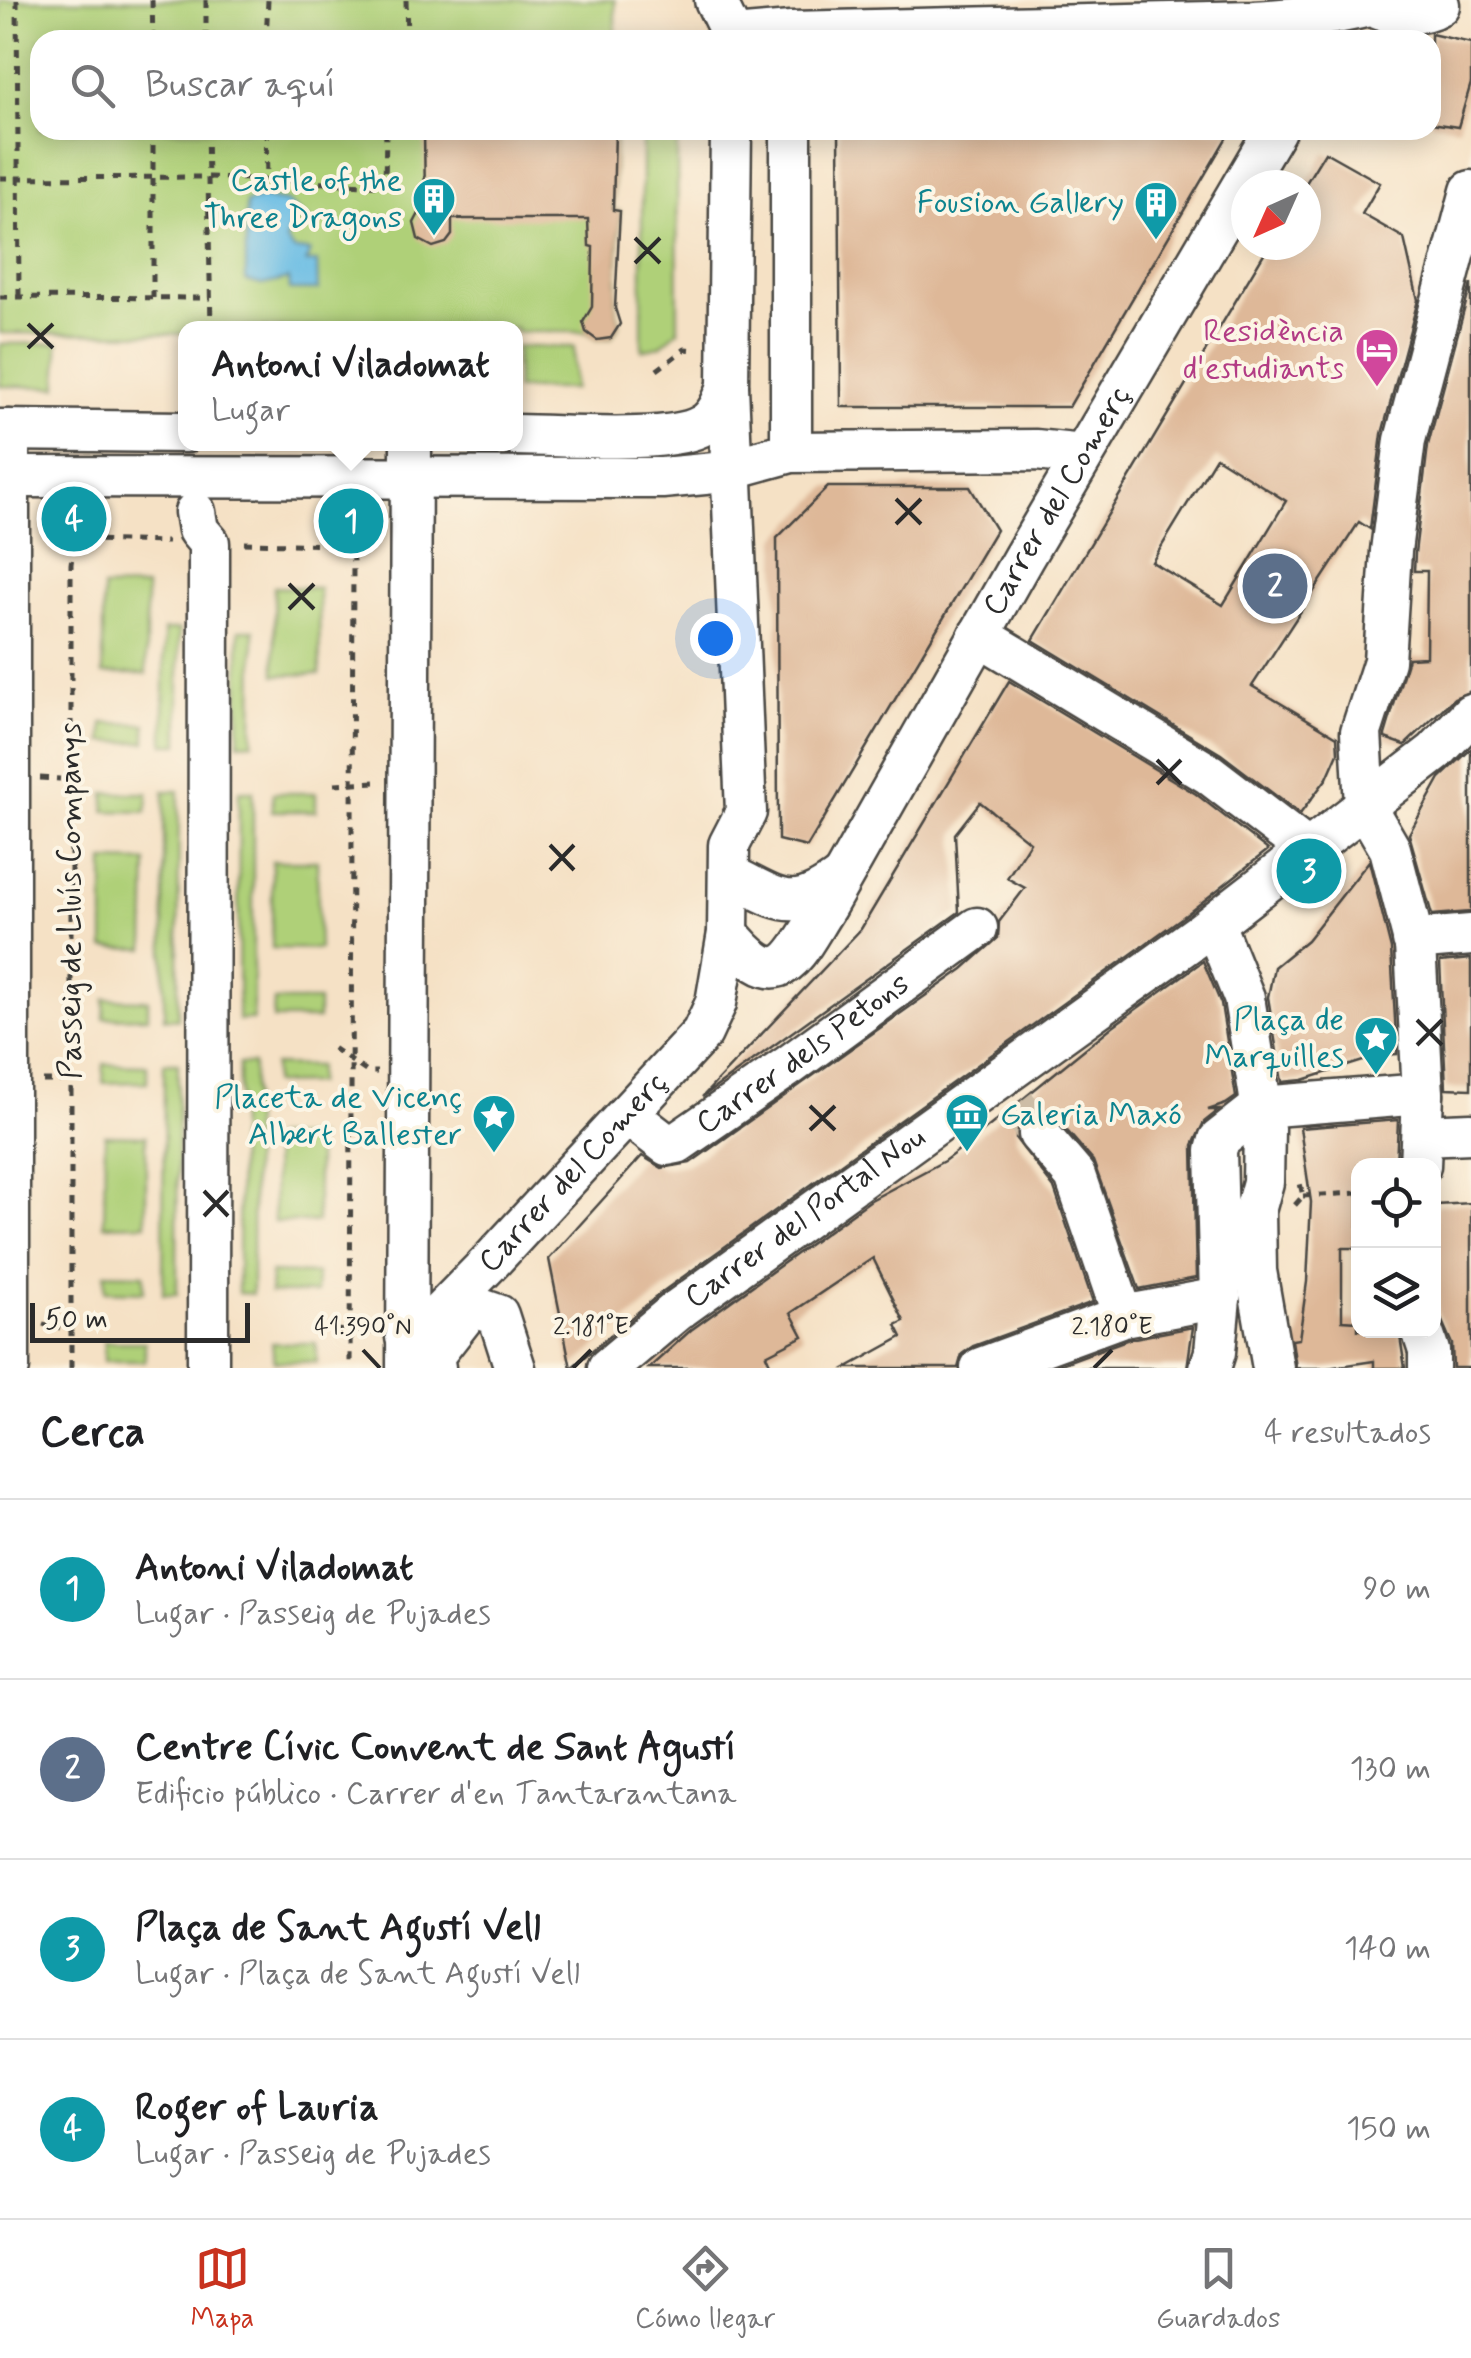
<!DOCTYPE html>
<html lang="es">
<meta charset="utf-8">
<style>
body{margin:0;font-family:Mynerve,sans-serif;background:#f2f2f2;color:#202124}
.controls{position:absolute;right:30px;bottom:30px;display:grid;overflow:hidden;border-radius:20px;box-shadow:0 5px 25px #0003}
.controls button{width:90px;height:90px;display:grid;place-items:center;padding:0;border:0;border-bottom:2px solid #e0e0e0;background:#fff;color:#202124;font:50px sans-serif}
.compass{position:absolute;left:1231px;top:170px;width:90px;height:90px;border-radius:50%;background:#fff;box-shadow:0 5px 25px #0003;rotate:225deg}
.scale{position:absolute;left:30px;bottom:25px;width:220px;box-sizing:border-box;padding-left:10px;border:5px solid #2b2b2b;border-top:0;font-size:28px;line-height:35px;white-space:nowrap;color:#2b2b2b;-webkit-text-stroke:8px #fcf5e5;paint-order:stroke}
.you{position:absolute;left:715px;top:638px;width:35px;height:35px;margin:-25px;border:8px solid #fff;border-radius:50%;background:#1a73e8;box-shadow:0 0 0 15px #1a73e833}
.badge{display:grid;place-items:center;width:65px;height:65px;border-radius:50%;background:#c8321e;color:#fff;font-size:32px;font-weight:700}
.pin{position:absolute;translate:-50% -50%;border:5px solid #fff;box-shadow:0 2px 10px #0006}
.popup{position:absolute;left:178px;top:321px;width:345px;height:130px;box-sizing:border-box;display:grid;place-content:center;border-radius:20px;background:#fff;filter:drop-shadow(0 2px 8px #0005);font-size:32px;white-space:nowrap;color:#757577}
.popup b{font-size:38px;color:#202124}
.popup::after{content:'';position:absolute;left:50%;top:100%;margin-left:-20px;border:20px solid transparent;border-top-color:#fff}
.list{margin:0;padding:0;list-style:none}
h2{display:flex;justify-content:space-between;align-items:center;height:130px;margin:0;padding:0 40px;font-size:42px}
h2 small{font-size:32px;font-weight:400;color:#757577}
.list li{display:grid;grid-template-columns:65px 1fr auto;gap:30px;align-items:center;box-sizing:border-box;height:180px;padding:0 40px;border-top:2px solid #e0e0e0}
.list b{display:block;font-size:38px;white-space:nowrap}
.list p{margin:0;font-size:32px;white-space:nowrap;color:#757577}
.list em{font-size:32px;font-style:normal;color:#757577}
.icon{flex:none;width:55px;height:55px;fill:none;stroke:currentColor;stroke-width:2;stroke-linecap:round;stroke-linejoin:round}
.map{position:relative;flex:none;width:1471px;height:1368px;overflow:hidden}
.search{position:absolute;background:#fff;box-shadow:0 5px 25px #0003;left:30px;right:30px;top:30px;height:110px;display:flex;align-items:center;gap:25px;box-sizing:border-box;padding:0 35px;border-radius:30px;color:#757577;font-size:38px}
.sheet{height:850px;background:#fff}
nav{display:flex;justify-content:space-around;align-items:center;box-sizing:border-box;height:140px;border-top:2px solid #e0e0e0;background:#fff;font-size:28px;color:#757577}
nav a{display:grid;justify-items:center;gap:5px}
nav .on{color:#c8321e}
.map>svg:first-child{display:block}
</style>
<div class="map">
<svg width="1471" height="1368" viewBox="0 0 1471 1368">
<rect width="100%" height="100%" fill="#fcf5e5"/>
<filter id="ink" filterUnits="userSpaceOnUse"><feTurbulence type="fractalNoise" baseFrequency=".01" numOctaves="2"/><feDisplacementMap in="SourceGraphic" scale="20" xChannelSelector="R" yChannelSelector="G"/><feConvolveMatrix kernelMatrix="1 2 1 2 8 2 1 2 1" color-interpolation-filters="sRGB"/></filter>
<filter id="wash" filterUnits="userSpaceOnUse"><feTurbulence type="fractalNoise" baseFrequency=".0048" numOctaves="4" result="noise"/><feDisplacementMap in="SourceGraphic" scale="40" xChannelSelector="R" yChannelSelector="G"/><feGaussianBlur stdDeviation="2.25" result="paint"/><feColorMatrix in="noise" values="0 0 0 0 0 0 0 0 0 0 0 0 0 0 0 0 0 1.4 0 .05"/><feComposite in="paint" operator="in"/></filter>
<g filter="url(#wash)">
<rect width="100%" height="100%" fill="#f5e1c5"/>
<g fill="#afd078" stroke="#6d7e52" stroke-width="2.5">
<path d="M0,0h615v40h-575v90h575l-2,80 7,1 -5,97 5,16 -9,14 -14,2 -11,-8h-70v-4h-330v6l-186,-1z"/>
<path d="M642,130h35l1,201 -18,15 -18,4z"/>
<path d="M58,343v44l-58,-1v-42z"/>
<rect x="516" y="347" width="58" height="42"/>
<path d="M146,587v87h-43v-86z"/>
<path d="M274,587l45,1 1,86 -45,1z"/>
<rect x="164" y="630" width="15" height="114"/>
<path d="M239,630h15l-1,112 -14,1z"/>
<path d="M103,723l43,1v18h-43z"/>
<path d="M164,791h15l-1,228 -14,-1z"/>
<path d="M239,791h14v229h-15z"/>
<path d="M105,793h43l-1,19 -42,-1z"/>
<path d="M273,793h43v18h-44z"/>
<path d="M104,861l43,1 -2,87 -41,-1z"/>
<path d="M272,861h45l2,88 -47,-1z"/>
<path d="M105,999l43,1v17l-44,1z"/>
<path d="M274,1001h44v18h-45z"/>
<path d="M164,1063h14l-1,231h-14z"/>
<path d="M104,1064l43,1v17l-44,1z"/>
<path d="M239,1064h14l-1,230 -14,-1z"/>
<path d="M274,1065l44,1 -1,17 -44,1z"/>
<path d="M105,1135l41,1v88l-42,1z"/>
<path d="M273,1137h44v85h-43z"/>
<path d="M105,1273l39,1v18l-39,-1z"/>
<path d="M271,1273l46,1 -1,19h-46z"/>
<rect x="104" y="1342" width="41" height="19"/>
<path d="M272,1343h44l1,19 -43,-1z"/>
</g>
<path fill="#67bce4" stroke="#497488" stroke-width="2.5" d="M262,198l24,4 23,18 -9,-1 -9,5 -5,16 8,10 16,1 -4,11h11l1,28h-28l-1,-11 -27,6 -16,-4v-78z"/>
<g id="blocks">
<g fill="#deb898" fill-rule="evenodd">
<path d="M1431,34l40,9v40l-13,44 -27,-4z"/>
<path d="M424,130h191l-2,80 7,1 -5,97 5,16 -9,14 -14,2 -11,-8 -3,-10 9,-15 1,-60 -4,-1 -1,-27h-136v16l-6,8 -13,4 -15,-8 -4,-16 11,-21z"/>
<path d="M839,130h392l-162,277h-228z"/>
<path d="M1325,152l55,31 -18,31 42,24 14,62 -36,134 -12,95 -11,-7 -107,164 85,51 1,16 -11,25 -27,36 -79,-60 -188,-114 236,-395h37v-62zM1216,457l70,44 -63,104 -71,-43z"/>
<path d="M1471,284v407l-17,7 -49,47 -20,-7v-3l23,-77 18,-1 1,-86h-13l1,-18 13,-108z"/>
<path d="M828,487h142l26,43 -189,317 -29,-7 -1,-302z"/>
<path d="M1009,681l187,113 72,56 -81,64 -525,378 -91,76 -22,-109 93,-103 20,12 28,-5 273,-194 35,-31 1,-16 26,-34 -18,-10 23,-36 -50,-40 -25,32 4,78 -257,185 159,-168z"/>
<path d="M1471,749v163l-39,3 -23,-81 31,-56z"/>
<path d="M1369,861l22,88 6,105 -15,1 -79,25 -21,2 -14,-85 6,-30 33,-27z"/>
<path d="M1471,959v130l-25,-1 -6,-126z"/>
<path d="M1203,961l18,43 15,93 -10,7 -18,6h11l-15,12 -11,23 3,133 -57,11 -46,-128 -37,-43 -10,-7h-10l-13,6 -7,10v12l38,49 39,114 -120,44 -11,8 -4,14h-112l56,-31 -6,-12 8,-4 -31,-63 -82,55 12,23 -37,19 6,13h-123l42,-38 180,-130 73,-39 27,-20 142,-115z"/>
<path d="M1398,1120l-2,46h-38v82h-16v72l16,1v9h41l6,38h-31v-7l-47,7h-31l-4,-28 7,-1 8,-57 4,-80 -11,-74z"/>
<path d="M1471,1203v165h-18l-1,-24 -14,-32 -2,-107z"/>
<path d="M1193,1327l-6,41h-137l79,-29z"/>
</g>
</g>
</g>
<g filter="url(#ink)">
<use href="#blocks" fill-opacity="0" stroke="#494642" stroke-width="2.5"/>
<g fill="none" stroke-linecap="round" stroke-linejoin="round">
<path stroke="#cdbda6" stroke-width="40" stroke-dasharray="40 20" stroke-linecap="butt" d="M1016,1105l23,29"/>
<defs>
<g id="minor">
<path d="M715,0l18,37"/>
<path d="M1374,7c20,9 46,9 65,-2"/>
<path d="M733,37l58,-5 462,-11c46,-3 92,-6 135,-21"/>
<path d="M0,430l186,2"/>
<path d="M516,435c42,0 155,10 187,-10 14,-8 20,-25 25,-39"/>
<path d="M791,452v-322"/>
<path d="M0,477l662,1 53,-5 76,-21 245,-2 47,5"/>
<path d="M195,512l3,18 11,13 -1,825"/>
<path d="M979,635l230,139 99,76"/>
<path d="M731,876c50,24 60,39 110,2"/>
<path d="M1214,924l30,74 15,93 5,38 -1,53 -8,29 1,60 17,97"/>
<path id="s1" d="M728,933c53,67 65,24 98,-27l197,-348 252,-428"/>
<path d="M1413,940l58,-5"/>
<path d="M1261,1107l162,-13"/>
<path id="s2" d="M627,1114l40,31 10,-2 113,-78 187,-137"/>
<path d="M1039,1134l36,42 48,140"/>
<path d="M1422,1135l49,-2"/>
<path d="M1420,1166l3,-72 -8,-149 -25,-96 -25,-43 -4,-74 23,-71 7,-110 14,-111 66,-249"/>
<path d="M1422,1330l7,21v17"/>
<path id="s3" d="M406,1337l34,-24 53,-54 209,-226 14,-30 12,-70 1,-88 17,-33 -18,-426 3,-256"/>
<path d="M9,1368v-938"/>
<path d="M407,1368l4,-924"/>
<path d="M435,1368l-2,-12 39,-50 26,9 17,53"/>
<path id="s4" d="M608,1368l68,-57 525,-378 234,-181 36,-38"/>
<path d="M981,1368l142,-52 97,-18"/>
<path d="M1210,1368l5,-16 5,-54 -4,-147 3,-11 42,-33"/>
</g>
</defs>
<use href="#minor" stroke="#494642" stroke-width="45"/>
<g stroke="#494642" stroke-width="5" stroke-dasharray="8 8" stroke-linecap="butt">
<path d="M17,0l2,297"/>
<path d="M152,0l1,40"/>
<path d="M206,0v37"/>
<path d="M406,0l1,37"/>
<path d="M153,36l78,4"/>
<path d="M407,38h227"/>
<path d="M266,40l2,-40"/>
<path d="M153,130v168"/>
<path d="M207,130l4,198"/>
<path d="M266,130l1,50"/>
<path d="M0,178l209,-1 176,9 1,-56"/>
<path d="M0,297l210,1"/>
<path d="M657,370l28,-21 12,1"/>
<path d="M244,543l99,2 8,5 2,11 -3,807"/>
<path d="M40,778l20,1"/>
<path d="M335,784l42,-2"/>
<path d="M333,1048l34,24h10"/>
<path d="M43,1081h17"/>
<path d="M1303,1196l55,-3"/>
<path d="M1295,1205l8,-9 -4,-17"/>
<path d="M43,1324l17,4"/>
<path d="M335,1330l39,2"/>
<path d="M71,1368v-804c2,-15 4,-20 18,-24l79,2"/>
</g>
<use href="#minor" stroke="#fff" stroke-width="40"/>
</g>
</g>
<path fill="none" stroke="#2b2b2b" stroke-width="4" d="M635,238l25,25M635,263l25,-25M28,324l25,24M28,348l25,-24M896,499l25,25M896,524l25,-25M289,584l25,25M289,609l25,-25M1157,760l24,24M1157,784l24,-24M550,845l24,25M550,870l24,-25M1417,1020l25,25M1417,1045l25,-25M810,1106l25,24M810,1130l25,-24M204,1191l24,25M204,1216l24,-25M363,1350l17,18M573,1368l18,-18M1094,1368l18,-18"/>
<defs>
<symbol id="building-pin" viewBox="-11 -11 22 30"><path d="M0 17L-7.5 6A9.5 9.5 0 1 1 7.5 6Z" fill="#0f9aa8" stroke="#fcf5e5"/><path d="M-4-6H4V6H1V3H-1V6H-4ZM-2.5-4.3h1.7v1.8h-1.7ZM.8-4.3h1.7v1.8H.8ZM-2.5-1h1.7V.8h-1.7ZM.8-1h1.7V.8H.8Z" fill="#fff"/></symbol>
<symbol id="hotel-pin" viewBox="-11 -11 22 30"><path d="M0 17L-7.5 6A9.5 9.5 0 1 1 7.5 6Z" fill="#d1479c" stroke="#fcf5e5"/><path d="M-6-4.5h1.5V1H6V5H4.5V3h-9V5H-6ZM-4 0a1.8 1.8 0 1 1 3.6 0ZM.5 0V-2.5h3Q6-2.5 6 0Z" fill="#fff"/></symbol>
<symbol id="sight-pin" viewBox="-11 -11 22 30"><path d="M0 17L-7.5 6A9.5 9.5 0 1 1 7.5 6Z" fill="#0f9aa8" stroke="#fcf5e5"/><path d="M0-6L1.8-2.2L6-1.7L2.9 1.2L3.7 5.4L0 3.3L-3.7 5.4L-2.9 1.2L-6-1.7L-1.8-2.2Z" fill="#fff"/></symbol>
<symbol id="museum-pin" viewBox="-11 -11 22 30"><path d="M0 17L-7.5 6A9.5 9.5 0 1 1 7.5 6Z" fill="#0f9aa8" stroke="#fcf5e5"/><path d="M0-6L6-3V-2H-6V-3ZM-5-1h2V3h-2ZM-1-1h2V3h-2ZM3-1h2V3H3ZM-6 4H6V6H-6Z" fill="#fff"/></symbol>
</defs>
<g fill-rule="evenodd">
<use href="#building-pin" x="409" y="174" width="50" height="68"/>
<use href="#building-pin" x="1131" y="178" width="50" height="68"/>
<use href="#hotel-pin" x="1352" y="325" width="50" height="68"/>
<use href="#sight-pin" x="1351" y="1013" width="50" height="68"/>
<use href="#museum-pin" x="942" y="1090" width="50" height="68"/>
<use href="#sight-pin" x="469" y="1091" width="50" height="68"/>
</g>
<g text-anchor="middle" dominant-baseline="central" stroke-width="8" stroke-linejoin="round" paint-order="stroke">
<g font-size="32" fill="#0d838f" stroke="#fcf5e5" text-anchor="end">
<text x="402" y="181">Castle of the<tspan x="402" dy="37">Three Dragons</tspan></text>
<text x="1124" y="203">Fousion Gallery</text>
<text x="1344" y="1020">Plaça de<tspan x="1344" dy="37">Marquilles</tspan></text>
<text x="462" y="1098">Placeta de Vicenç<tspan x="462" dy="37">Albert Ballester</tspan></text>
<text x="1000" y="1115" text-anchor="start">Galeria Maxó</text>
</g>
<g font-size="32" fill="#b23c85" stroke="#fcf5e5" text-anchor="end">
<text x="1344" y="332">Residència<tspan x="1344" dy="37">d'estudiants</tspan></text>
</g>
<g font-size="32" fill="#2b2b2b" stroke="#fcf5e5">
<text stroke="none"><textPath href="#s1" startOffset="608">Carrer del Comerç</textPath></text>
<text transform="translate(71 901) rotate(-90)">Passeig de Lluís Companys</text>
<text stroke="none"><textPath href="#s2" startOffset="215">Carrer dels Petons</textPath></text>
<text stroke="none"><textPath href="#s3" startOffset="235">Carrer del Comerç</textPath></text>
<text stroke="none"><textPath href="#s4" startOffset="248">Carrer del Portal Nou</textPath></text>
</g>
</g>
<g font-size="25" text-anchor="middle" fill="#2b2b2b" stroke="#fcf5e5" stroke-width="8" stroke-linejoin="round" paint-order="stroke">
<text x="591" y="1334">2.181°E</text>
<text x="1112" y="1334">2.180°E</text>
<text x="363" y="1334">41.390°N</text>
</g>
</svg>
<div class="controls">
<button><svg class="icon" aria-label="locate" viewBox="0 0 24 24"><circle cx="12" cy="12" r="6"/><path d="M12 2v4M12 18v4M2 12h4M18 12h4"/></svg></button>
<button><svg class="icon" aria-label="layers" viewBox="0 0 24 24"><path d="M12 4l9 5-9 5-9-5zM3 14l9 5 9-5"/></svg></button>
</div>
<svg class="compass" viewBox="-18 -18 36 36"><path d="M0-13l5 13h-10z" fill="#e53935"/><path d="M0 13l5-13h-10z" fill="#757577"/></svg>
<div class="scale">50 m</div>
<div class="you"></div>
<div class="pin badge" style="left:351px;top:521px;background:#0f9aa8">1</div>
<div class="popup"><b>Antoni Viladomat</b>Lugar</div>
<div class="pin badge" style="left:1275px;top:586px;background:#5c6f8a">2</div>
<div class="pin badge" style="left:1309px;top:871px;background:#0f9aa8">3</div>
<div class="pin badge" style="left:74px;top:519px;background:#0f9aa8">4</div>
<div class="search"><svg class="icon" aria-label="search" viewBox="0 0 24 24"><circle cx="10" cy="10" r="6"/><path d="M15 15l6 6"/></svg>Buscar aquí</div>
</div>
<section class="sheet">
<h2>Cerca<small>4 resultados</small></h2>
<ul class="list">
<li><span class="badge" style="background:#0f9aa8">1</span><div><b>Antoni Viladomat</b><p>Lugar · Passeig de Pujades</p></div><em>90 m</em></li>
<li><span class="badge" style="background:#5c6f8a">2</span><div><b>Centre Cívic Convent de Sant Agustí</b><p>Edificio público · Carrer d'en Tantarantana</p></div><em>130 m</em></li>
<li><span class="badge" style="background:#0f9aa8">3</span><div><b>Plaça de Sant Agustí Vell</b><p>Lugar · Plaça de Sant Agustí Vell</p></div><em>140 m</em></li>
<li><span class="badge" style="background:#0f9aa8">4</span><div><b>Roger of Lauria</b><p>Lugar · Passeig de Pujades</p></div><em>150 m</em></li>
</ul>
</section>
<nav>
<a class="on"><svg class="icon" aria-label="map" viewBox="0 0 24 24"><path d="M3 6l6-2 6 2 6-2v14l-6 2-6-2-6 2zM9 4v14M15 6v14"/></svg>Mapa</a>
<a><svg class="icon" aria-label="directions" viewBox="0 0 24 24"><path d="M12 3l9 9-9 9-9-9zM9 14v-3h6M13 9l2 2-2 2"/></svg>Cómo llegar</a>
<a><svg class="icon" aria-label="saved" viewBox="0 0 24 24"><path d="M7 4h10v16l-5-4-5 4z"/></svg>Guardados</a>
</nav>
